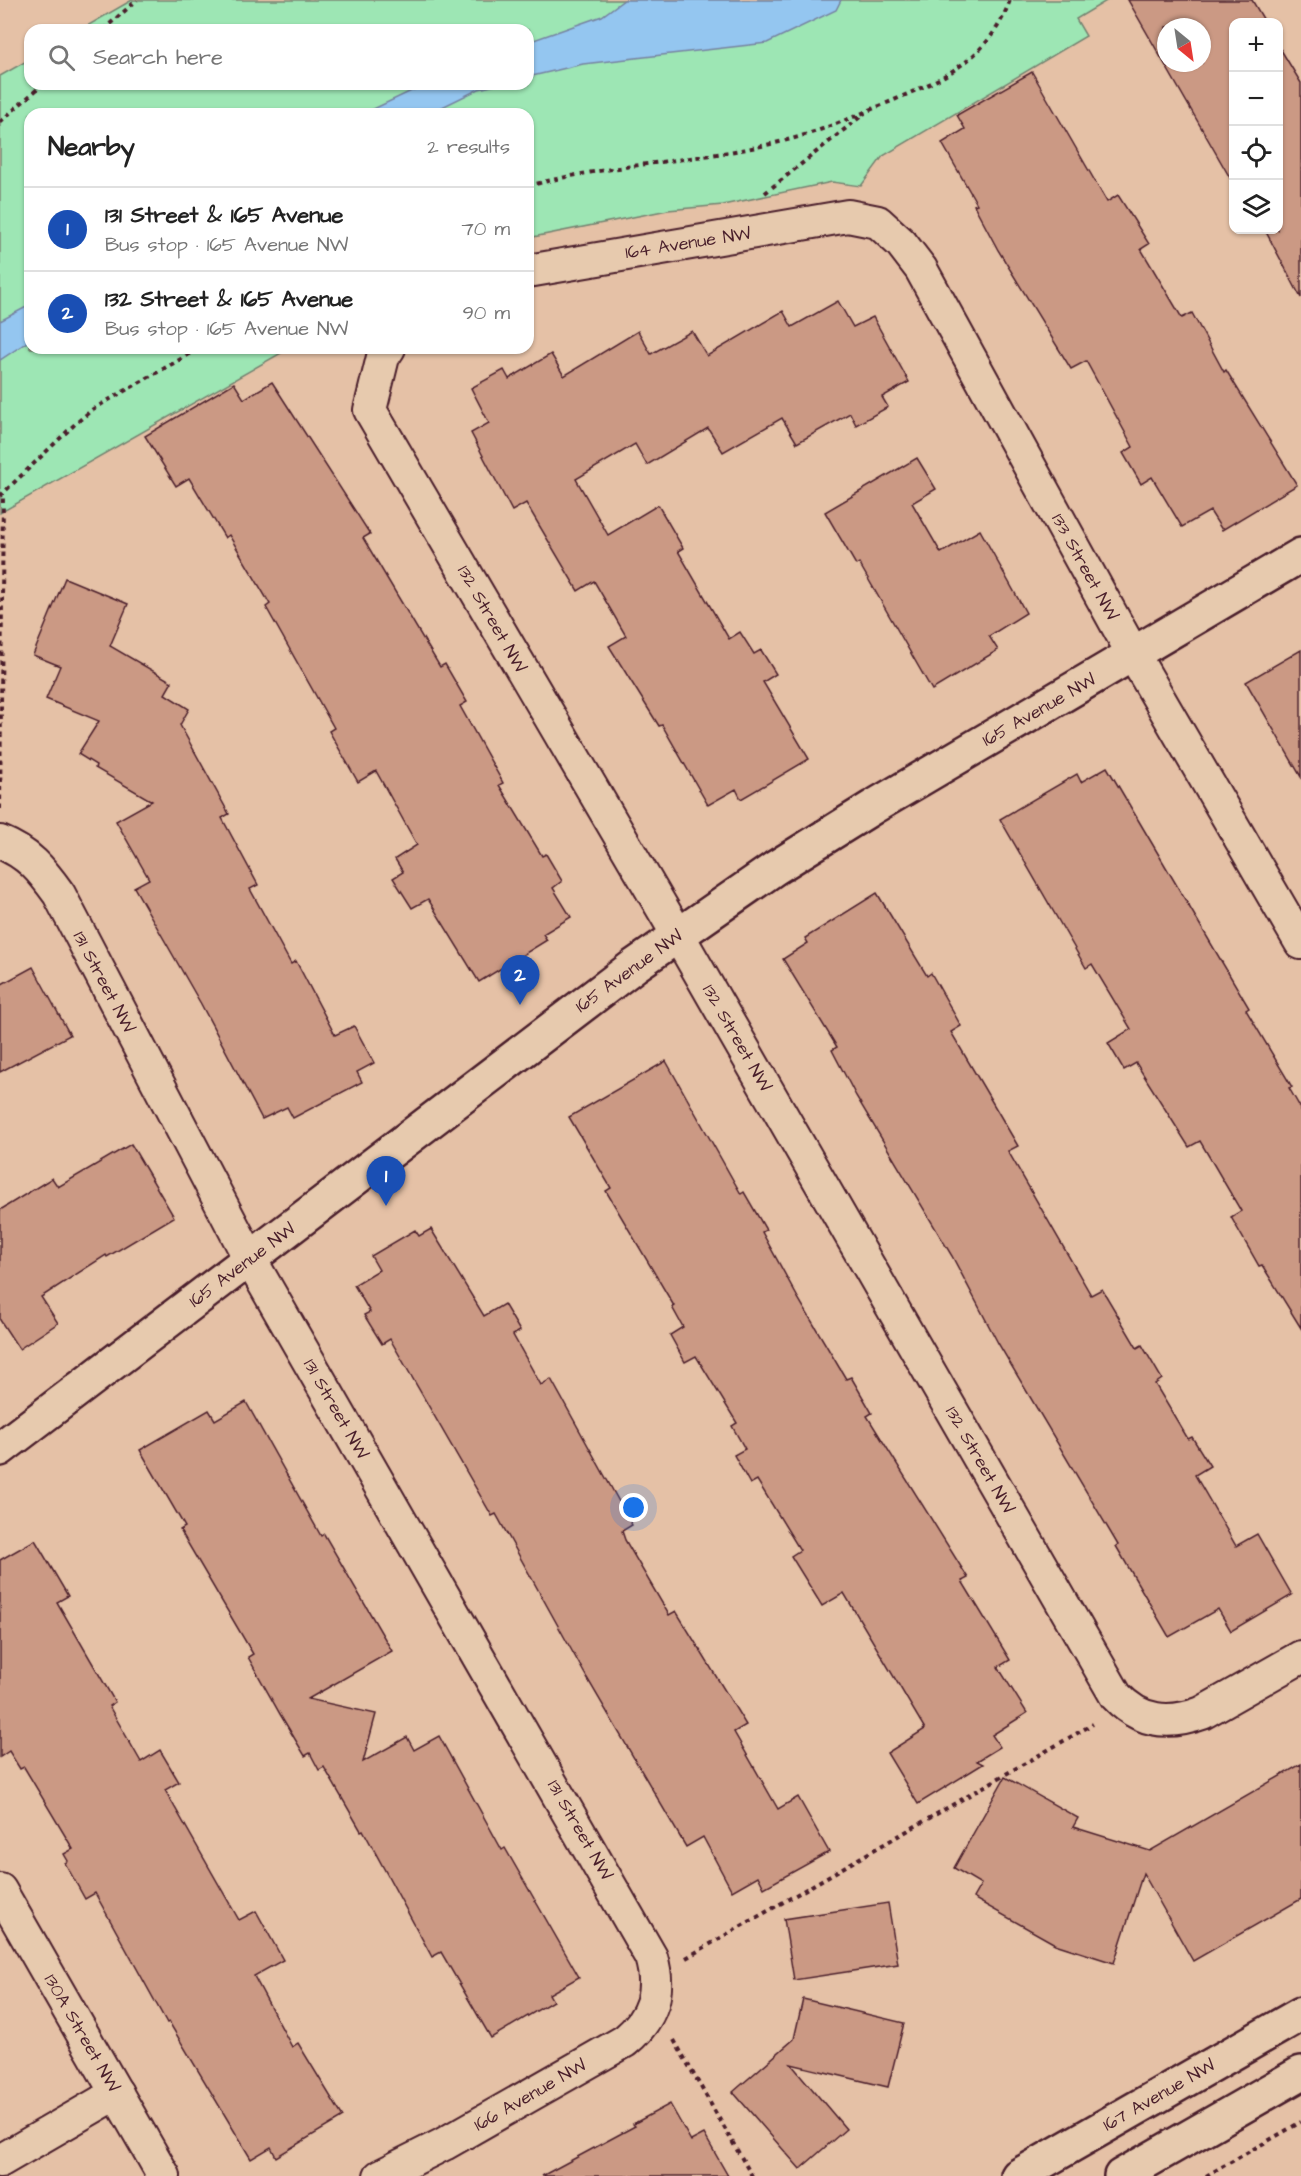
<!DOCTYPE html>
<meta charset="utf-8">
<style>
body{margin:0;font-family:"Architects Daughter",sans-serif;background:#f6f6f6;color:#222}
.controls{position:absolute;right:18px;top:18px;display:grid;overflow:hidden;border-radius:12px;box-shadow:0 2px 4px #0004}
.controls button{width:54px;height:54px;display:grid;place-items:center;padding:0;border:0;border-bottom:2px solid #e0e0e0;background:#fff;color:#222;font:30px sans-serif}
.compass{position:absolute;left:1157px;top:18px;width:54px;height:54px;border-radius:50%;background:#fff;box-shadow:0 2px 4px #0004;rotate:150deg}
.you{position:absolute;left:634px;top:1508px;width:21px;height:21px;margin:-15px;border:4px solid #fff;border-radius:50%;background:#1a73e8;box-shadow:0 0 0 9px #1a73e833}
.badge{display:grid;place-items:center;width:39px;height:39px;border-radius:50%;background:#1f6fb2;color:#fff;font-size:20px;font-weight:700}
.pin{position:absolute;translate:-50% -50px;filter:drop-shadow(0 2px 3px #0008)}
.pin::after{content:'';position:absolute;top:32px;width:21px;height:18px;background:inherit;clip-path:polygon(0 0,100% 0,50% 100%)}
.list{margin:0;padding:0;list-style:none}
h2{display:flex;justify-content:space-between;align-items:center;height:78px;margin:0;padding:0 24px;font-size:26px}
h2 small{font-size:20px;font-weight:400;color:#767676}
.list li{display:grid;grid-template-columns:39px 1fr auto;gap:18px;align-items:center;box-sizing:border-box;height:84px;padding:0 24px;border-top:2px solid #e0e0e0}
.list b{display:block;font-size:22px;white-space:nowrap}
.list p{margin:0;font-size:20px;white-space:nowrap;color:#767676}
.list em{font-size:20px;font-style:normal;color:#767676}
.icon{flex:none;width:33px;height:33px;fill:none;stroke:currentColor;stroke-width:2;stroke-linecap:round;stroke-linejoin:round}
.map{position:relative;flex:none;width:1301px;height:2176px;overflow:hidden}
.search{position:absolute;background:#fff;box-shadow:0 2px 4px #0004;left:24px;top:24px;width:510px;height:66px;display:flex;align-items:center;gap:15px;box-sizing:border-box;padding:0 21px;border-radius:18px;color:#767676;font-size:22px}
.panel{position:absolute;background:#fff;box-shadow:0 2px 4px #0004;left:24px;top:108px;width:510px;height:246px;border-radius:18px}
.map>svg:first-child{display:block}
</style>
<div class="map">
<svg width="1301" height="2176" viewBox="0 0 1301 2176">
<rect width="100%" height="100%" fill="#e5c1a6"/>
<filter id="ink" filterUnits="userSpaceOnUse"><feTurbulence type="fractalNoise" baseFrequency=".0167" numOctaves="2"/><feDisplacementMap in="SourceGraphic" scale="12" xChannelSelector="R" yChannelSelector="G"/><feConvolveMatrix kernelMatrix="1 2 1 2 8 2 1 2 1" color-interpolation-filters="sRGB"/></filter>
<g filter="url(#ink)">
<path fill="#9de6b4" stroke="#748270" stroke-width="1.5" d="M132,0h976l-32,19 10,17 -203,120 -22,30 -29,-4 -109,23 -55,5 -140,28v-124h-498v234h260l-290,165v-437l30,-17v25h498v-54h-448z"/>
<g fill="#94c6f0" stroke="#7683a1" stroke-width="1.5">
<path d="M624,0h217l-5,10 -69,33 -184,21 -55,13v-35l74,-26z"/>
<path d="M426,84h74l-21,5 -51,25h-65z"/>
<path d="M30,305v35l-30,20v-39z"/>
</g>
<g fill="#cb9984" stroke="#4a1f2b" stroke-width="1.5" fill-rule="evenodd">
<path d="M1128,0h124l13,22h-32v161zM1166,27h36v36h-36z"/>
<path d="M1278,45l23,38v215l-36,-68h13z"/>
<path d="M1032,72l75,130 11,-7 31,49 -8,5 41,69 10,-5 32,59 2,-2 71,115 -75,45 -12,-19 -28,16 -30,-50 -11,7 -18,-31 10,-6 -47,-86 -15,8 -73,-119 -24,-45 3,-1 -35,-61 23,-14 -8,-14z"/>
<path d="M838,301l15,26 20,-10 36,65 -27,15 6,10 -32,18 -6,-12 -53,30 -15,-25 -59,34 -15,-24 -61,37 -12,-21 -59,35 32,56 50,-30 25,43 -5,3 51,88 11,-7 14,22 7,-4 15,24 -13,8 46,77 -68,40 -5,-10 -28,16 -46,-80 -3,1 -50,-80 17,-10 -32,-55 -16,10 -52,-88 -14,8 -41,-78 18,-10 -18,-35 33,-18 5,9 42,-25 13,22 74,-45 13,23 41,-23 15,25 76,-45 9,16z"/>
<path d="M272,382l98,152 -7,4 77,129 5,-3 22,38 -7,4 43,77 -4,2 43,71 4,-2 16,27 -9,7 18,29 -28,17 4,6 -68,42 -51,-83 -16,9 -19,-30 10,-6 -8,-13 22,-14 -41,-74 -18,11 -29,-51 5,-3 -68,-121 4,-3 -41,-69 -4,3 -36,-60 -13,8 -31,-50 89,-53 10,16z"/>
<path d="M917,458l19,31 -24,14 29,50 39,-23 46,83 -37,23 9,14 -66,40 -73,-127 -3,2 -31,-53z"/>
<path d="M65,578l63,26 -18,42 62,36 -7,12 24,15 -9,16 49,89 -7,4 36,67 -8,4 41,75 5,-3 39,74 19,-9 20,37 -17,9 5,10 -69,36 -6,-11 -25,12 -61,-115 -67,-117 15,-8 -33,-58 36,-20 -57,-33 1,-3 -18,-11 21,-33 -53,-22 14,-33 -27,-11z"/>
<path d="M1301,650v127l-55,-95z"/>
<path d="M1107,767l142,241 -3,2 46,77 -3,1 12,21v219l-39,-63 -3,1 -28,-49 10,-6 -41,-70 -11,6 -53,-84 -12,7 -16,-27 23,-14 -39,-65 -6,4 -86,-149 77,-45 4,8z"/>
<path d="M877,893l50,83 4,-3 30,53 -10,6 67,114 -10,5 83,144 11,-6 35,59 5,-3 20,34 -7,5 33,55 4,-2 18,29 -15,9 41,71 21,-12 35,61 -61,36 -13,-22 -49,28 -53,-91 2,-1 -120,-202 -46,-87 -96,-160 -24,-46 5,-3 -54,-88 25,-16 -3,-5z"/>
<path d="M33,967l37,68 -70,37v-87z"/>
<path d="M666,1061l75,133 3,-2 22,38 -4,2 36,66 48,81 5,-2 21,36 -5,3 101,162 -6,3 48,79 -12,7 29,46 -35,22 8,12 -23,14 6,3 -65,40 -31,-51 38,-24 -81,-136 -22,13 -31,-50 9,-6 -43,-70 -7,4 -16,-29 11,-6 -13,-23 5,-3 -41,-67 -11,6 -15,-27 13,-8 -11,-20 2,-1 -68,-115 5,-3 -42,-71z"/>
<path d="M131,1144l43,73 -67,40 -1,-2 -65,42 17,26 -39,26 -19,-29v-110l52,-32 6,9z"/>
<path d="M431,1229l53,87 20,-12 16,27 -7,4 28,50 10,-6 81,146 -10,6 3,9 44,75 7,-4 70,114 -12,7 44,77 20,-12 31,55 -65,36 -6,-12 -26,15 -29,-54 -17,10 -99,-169 -91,-164 -4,2 -102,-177 -8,5 -18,-29 6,-3 -16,-27 25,-15 -8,-14 44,-26 4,6z"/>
<path d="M246,1402l75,134 3,-2 68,117 -84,48 68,15 -13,48 44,-25 7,13 25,-14 63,114 3,-2 74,129 -30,17 4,7 -62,37 -50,-86 -9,5 -69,-127 -2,1 -37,-64 -5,3 -9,-17 -5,3 -25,-42 -32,-57 5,-3 -73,-124 5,-3 -45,-77 69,-40 6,10z"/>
<path d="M35,1540l33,56 -11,6 58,100 -6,4 32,56 19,-12 19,32 -14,8 74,130 17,-9 27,49 -29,16 38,71 6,-4 45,74 -67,40 -5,-10 -20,12 -82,-137 -2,1 -72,-130 -10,6 -20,-36 3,-2 -4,-7 9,-5 -49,-82 -4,2 -11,-18 -9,6v-197z"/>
<path d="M1301,1764v135l-108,62 -50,-88 -29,90 -59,-19 -82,-46 8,-14 -27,-16 51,-91 73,41 -5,9 77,24z"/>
<path d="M888,1903l10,61 -104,16 -10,-61z"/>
<path d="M803,1999l101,24 -16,64 -97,-23 55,65 -46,40 -67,-77 61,-53z"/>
<path d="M670,2104l21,37 13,-7 24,42h-186l93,-50 -2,-2z"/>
</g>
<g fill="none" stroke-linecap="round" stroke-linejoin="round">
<defs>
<g id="street">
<path d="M528,271l320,-55 30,6 23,21 20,26 212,385 168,289"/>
<path d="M389,348l-6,9 -13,53 308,525 438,761c25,27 53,29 86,17l99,-56"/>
<path d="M0,842c29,12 41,27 59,52l191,365 401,698c10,33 2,61 -26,84l-181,103 -64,32"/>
<path d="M0,1890l164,286"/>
<path d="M0,2161l117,-68"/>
</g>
<g id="secondary">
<path d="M0,1449l634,-483 141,-98 98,-61 428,-252"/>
<path d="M1018,2176l283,-162"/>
<path d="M1121,2176l180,-103"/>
</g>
</defs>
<use href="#street" stroke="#4a1f2b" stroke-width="36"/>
<use href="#secondary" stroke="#4a1f2b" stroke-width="38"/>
<g stroke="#4a1f2b" stroke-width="4" stroke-dasharray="4.5 4.5" stroke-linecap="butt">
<path d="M103,30l34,-30"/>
<path d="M0,122l43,-38"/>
<path d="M528,186c81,-22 165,-24 247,-43 41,-9 80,-27 119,-43 53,-23 96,-43 116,-100"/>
<path d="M765,193l100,-80"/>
<path d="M0,496l75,-72 18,-15 107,-61"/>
<path d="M0,809l3,-314"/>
<path d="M686,1958l407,-234"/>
<path d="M674,2040l78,136"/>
<path d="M1206,2176l95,-54"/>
</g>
<use href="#street" stroke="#e7caae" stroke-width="32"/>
<use href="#secondary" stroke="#e7caae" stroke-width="33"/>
</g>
</g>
<g text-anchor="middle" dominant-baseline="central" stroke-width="5" stroke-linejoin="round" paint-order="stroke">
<g font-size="18" fill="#4a1f2b" stroke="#e7caae">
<text transform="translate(688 243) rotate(-9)">164 Avenue NW</text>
<text transform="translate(1085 567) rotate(61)">133 Street NW</text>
<text transform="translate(492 619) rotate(60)">132 Street NW</text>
<text transform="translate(1039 710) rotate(-30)">165 Avenue NW</text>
<text transform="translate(629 971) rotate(-36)">165 Avenue NW</text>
<text transform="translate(104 982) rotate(62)">131 Street NW</text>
<text transform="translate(737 1038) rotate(60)">132 Street NW</text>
<text transform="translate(242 1265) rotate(-37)">165 Avenue NW</text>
<text transform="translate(336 1409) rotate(60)">131 Street NW</text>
<text transform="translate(980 1460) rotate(60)">132 Street NW</text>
<text transform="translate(580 1830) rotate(60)">131 Street NW</text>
<text transform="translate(82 2033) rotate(60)">130A Street NW</text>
<text transform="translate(530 2095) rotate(-30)">166 Avenue NW</text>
<text transform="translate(1159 2095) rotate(-30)">167 Avenue NW</text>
</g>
</g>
</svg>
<div class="controls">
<button>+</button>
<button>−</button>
<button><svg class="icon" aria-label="locate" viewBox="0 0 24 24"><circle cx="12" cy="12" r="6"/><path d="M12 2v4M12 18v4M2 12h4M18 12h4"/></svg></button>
<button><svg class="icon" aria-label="layers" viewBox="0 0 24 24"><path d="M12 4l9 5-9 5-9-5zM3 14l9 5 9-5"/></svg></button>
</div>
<svg class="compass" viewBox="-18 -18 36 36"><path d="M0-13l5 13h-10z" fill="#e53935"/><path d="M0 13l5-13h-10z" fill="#767676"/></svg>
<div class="you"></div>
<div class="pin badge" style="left:386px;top:1206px;background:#1a4fb4">1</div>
<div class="pin badge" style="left:520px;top:1005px;background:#1a4fb4">2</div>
<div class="search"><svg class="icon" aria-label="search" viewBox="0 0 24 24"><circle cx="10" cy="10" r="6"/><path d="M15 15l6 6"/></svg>Search here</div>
<section class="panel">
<h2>Nearby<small>2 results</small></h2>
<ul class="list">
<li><span class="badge" style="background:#1a4fb4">1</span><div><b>131 Street &amp; 165 Avenue</b><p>Bus stop · 165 Avenue NW</p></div><em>70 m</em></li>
<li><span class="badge" style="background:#1a4fb4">2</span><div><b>132 Street &amp; 165 Avenue</b><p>Bus stop · 165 Avenue NW</p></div><em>90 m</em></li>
</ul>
</section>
</div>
